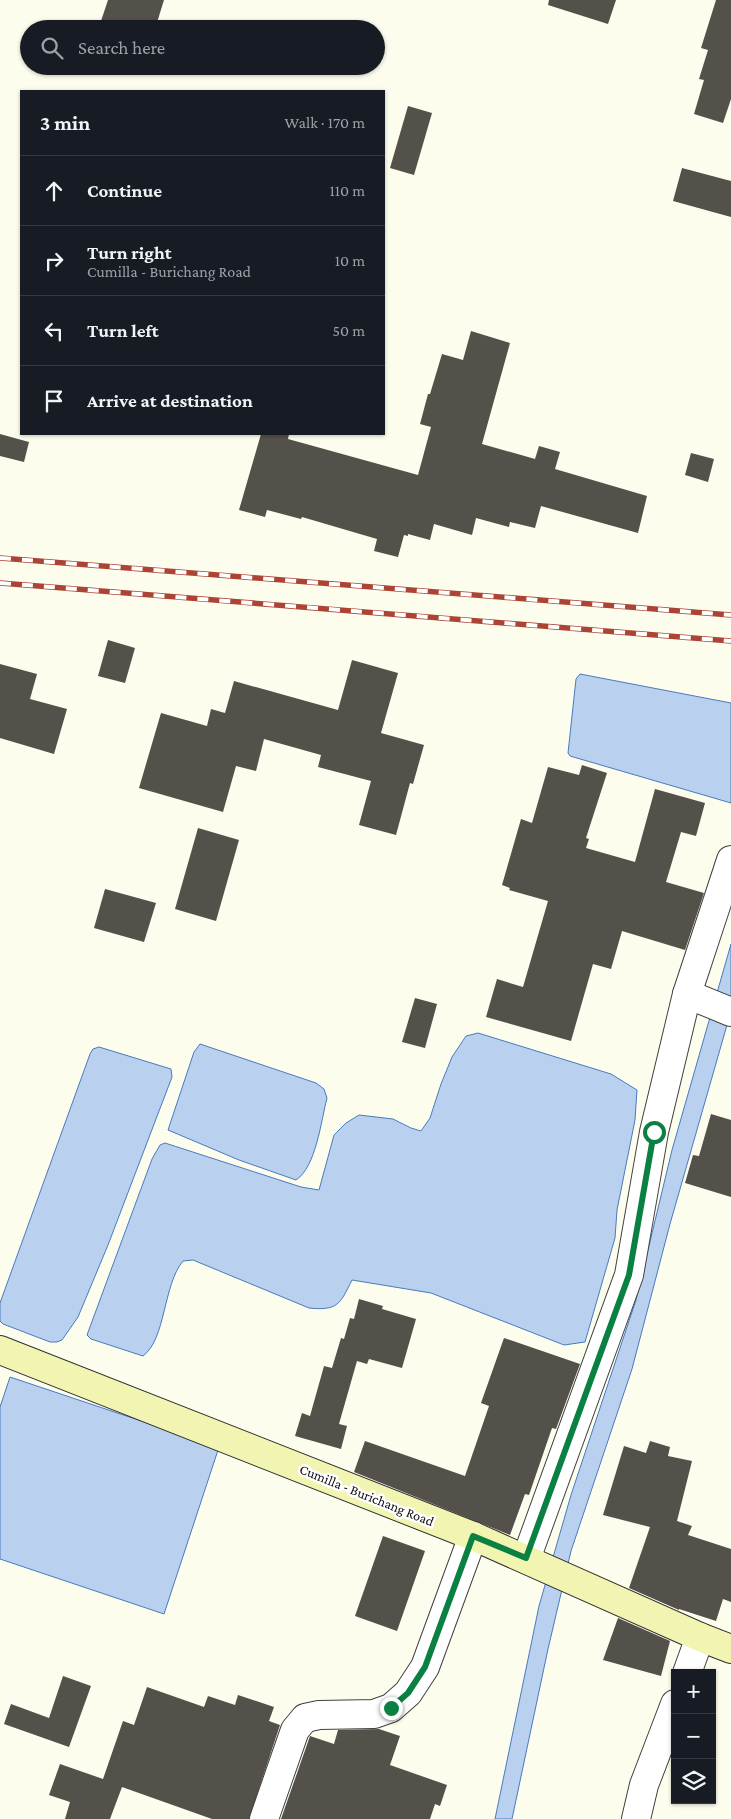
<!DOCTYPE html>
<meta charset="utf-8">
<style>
body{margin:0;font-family:"Crimson Pro",serif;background:#20242c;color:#f1f3f6}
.controls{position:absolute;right:15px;bottom:15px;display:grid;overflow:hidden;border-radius:0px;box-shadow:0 1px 4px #0004}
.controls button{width:45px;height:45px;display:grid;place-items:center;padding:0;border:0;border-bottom:1px solid #363941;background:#171b24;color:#f1f3f6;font:25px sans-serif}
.stop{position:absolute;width:15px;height:15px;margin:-11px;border:4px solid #0b8043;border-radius:50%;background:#fff}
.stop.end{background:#0b8043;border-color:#fff;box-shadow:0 1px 5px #0008}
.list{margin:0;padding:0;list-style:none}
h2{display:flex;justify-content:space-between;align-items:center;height:65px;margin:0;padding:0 20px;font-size:21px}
h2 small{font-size:16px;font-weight:400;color:#9ea1a6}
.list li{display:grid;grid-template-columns:32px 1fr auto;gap:15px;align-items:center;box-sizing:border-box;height:70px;padding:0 20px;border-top:1px solid #363941}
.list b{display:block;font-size:19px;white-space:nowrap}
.list p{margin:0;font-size:16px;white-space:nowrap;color:#9ea1a6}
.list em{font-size:16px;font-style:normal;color:#9ea1a6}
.icon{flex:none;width:28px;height:28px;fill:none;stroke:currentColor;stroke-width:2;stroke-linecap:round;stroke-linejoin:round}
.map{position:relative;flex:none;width:731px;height:1819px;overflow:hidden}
.search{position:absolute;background:#171b24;box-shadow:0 1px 4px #0004;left:20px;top:20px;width:365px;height:55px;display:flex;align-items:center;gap:12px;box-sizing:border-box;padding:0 18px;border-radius:28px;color:#9ea1a6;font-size:19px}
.panel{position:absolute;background:#171b24;box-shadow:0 1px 4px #0004;left:20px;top:90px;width:365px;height:345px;border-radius:0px}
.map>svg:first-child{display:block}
</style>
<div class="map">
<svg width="731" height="1819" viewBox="0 0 731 1819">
<rect width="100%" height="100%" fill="#fdfdee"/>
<g fill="#b9d1ef" stroke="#497abd">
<path d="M580,674l151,29v100l-161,-47 -2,-3 8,-74z"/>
<path d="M731,944v67l-61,213 -38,145 -61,182 -23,98 -36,170h-17l44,-213 32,-111 65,-195 36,-150z"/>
<path d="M478,1033l133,41 26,16 -2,30 -18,90 -2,28 -30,104 -21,3 -133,-52 -79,-13c-12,24 -14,31 -43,28l-116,-48 -10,1c-20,24 -17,78 -40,95l-52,-17 -4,-4 65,-176 8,-14 5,-2 136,44 18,3 15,-55 12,-12 13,-8 34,4 18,9 10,3 9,-13 11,-34 11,-27 14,-21z"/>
<path d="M200,1044l116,39 8,6 3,9c-6,23 -11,69 -31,82l-57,-20 -71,-30 26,-78z"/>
<path d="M99,1047l72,22 1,8 -64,168 -30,72 -16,23 -5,2h-7l-47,-18 -3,-3v-18l90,-249 3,-5z"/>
<path d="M10,1377l209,70 -55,167 -164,-55v-152z"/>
</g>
<g fill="#54504a">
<path d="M108,0h56l-9,29h-29l-25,-8z"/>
<path d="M549,0h67l-8,24 -60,-19z"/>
<path d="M716,0h15v99l-8,24 -29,-9 10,-34 -5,-1 9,-29 -7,-2z"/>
<path d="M408,106l24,7 -18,62 -24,-7z"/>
<path d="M682,168l49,13v36l-58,-16z"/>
<path d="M471,331l39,12 -28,101 53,15 4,-13 21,6 -5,17 92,27 -9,37 -97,-27 -6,22 -25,-6 -1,5 -33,-9 -4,17 -38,-11 -4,16 -22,-6v2l-4,-1 -6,22 -24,-6 3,-12 -75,-22 -1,2 -34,-9 -2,7 -26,-7 22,-76h28l-1,5 130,36 13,-48 -11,-3 8,-30h2l12,-40 21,6z"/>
<path d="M0,434l29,8 -5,20 -24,-6z"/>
<path d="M691,453l23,6 -6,23 -23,-7z"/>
<path d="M108,640l27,8 -10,35 -27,-7z"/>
<path d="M352,660l46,13 -17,60 43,12 -11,39 -3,-1 -14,52 -37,-10 12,-44 -53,-14 3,-12 -57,-16 -8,32 -20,-5 -13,46 -84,-24 22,-75 46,13 4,-17 14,4 9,-32 104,29z"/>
<path d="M0,664l37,10 -7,25 37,10 -13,45 -54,-16z"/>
<path d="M582,765l25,8 -21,65 3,1 -3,9 49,14 20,-73 50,14 -9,33 -15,-4 -15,50 38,11 -19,57 -63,-19 -11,38 -18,-5 -22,77 -85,-24 11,-38 26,8 25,-86 -39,-11 1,-2 -8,-3 19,-66 11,4 16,-56 31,8z"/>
<path d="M198,828l41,12 -23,81 -41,-12z"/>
<path d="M105,889l51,14 -12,39 -50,-14z"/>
<path d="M415,998l22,6 -12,44 -23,-6z"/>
<path d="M711,1114l20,6v77l-46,-14 8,-28 6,1z"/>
<path d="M359,1299l24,7 -1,3 34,10 -14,49 -33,-9 -2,5 -10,-3 -18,63 8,2 -6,23 -46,-13 7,-23 8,3 14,-50 8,2 9,-30 3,1 6,-21 4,1z"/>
<path d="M504,1338l76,26 -24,65 -4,-1 -23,67 -4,-1 -15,41 -156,-63 11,-31 100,35 24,-70 -8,-3z"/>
<path d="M650,1441l20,6 -2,9 24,5 -15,60 15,5 -4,9 43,14v53l-8,-3 -7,22 -37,-12v1l-50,-22 21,-61 -47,-12 21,-69 22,7z"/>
<path d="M383,1536l42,15 -28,80 -42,-15z"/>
<path d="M618,1618l52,23 -9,35 -58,-16z"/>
<path d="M63,1676l28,10 -22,61 -65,-23 7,-20 38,14z"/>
<path d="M147,1687l57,20 4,-11 27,9 3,-10 36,12 -5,14 11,4 -31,94h-37l-90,-32 -12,32h-45l5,-17 -21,-7 11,-31 43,15 20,-58 11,4z"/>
<path d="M379,1729l21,7 -10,29 57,20 -7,21 -5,-2 -5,15h-149l29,-83 24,8 4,-14z"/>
</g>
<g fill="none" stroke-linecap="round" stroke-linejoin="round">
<defs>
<g id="street">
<path d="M687,994l44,18"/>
<path d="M526,1559l103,-284 25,-143 33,-138 44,-134"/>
<path d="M687,1673l13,-36"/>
<path d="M264,1819l31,-89 10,-12 14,-3 55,-1 17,-6 17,-15 17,-26 48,-131"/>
<path d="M636,1819l8,-34 31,-81"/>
</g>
<path id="secondary" d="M0,1350l473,186 227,101 31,12"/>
</defs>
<use href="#street" stroke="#404040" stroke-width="30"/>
<use href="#secondary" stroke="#2f2f2f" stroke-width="30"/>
<use href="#street" stroke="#fff" stroke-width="28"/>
<use href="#secondary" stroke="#f1f5b1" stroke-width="28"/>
<defs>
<g id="rail">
<path d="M0,558l731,57"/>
<path d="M0,583l731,58"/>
</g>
</defs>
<use href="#rail" stroke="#ac4435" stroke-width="5.5"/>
<use href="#rail" stroke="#fff" stroke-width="4" stroke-dasharray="11" stroke-linecap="butt"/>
</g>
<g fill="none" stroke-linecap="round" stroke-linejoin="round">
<path stroke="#0b8043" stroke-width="6" d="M391,1708l17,-15 17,-26 48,-131 53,22 103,-283 25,-143"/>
</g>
<g text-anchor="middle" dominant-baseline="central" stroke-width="5" stroke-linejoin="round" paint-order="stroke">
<g font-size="14" fill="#0d0d0d" stroke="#fff">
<text transform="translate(367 1495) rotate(22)">Cumilla - Burichang Road</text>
</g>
</g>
</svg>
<div class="controls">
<button>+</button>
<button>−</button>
<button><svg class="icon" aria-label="layers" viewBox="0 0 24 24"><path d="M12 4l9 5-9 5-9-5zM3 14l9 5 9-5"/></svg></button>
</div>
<div class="stop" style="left:654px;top:1132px"></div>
<div class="stop end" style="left:391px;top:1708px"></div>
<div class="search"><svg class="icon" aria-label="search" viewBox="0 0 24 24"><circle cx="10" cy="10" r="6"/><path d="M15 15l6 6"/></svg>Search here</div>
<section class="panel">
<h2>3 min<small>Walk · 170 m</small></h2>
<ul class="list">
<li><svg class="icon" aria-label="ahead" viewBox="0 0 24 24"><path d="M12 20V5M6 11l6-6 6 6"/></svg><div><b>Continue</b></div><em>110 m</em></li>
<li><svg class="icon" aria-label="right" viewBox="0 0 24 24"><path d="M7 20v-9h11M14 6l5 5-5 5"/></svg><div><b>Turn right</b><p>Cumilla - Burichang Road</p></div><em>10 m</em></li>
<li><svg class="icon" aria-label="left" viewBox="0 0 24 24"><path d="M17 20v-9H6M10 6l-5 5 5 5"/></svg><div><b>Turn left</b></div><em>50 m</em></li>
<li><svg class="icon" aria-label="arrive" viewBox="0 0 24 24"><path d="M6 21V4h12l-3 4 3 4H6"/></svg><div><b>Arrive at destination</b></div></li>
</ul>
</section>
</div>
